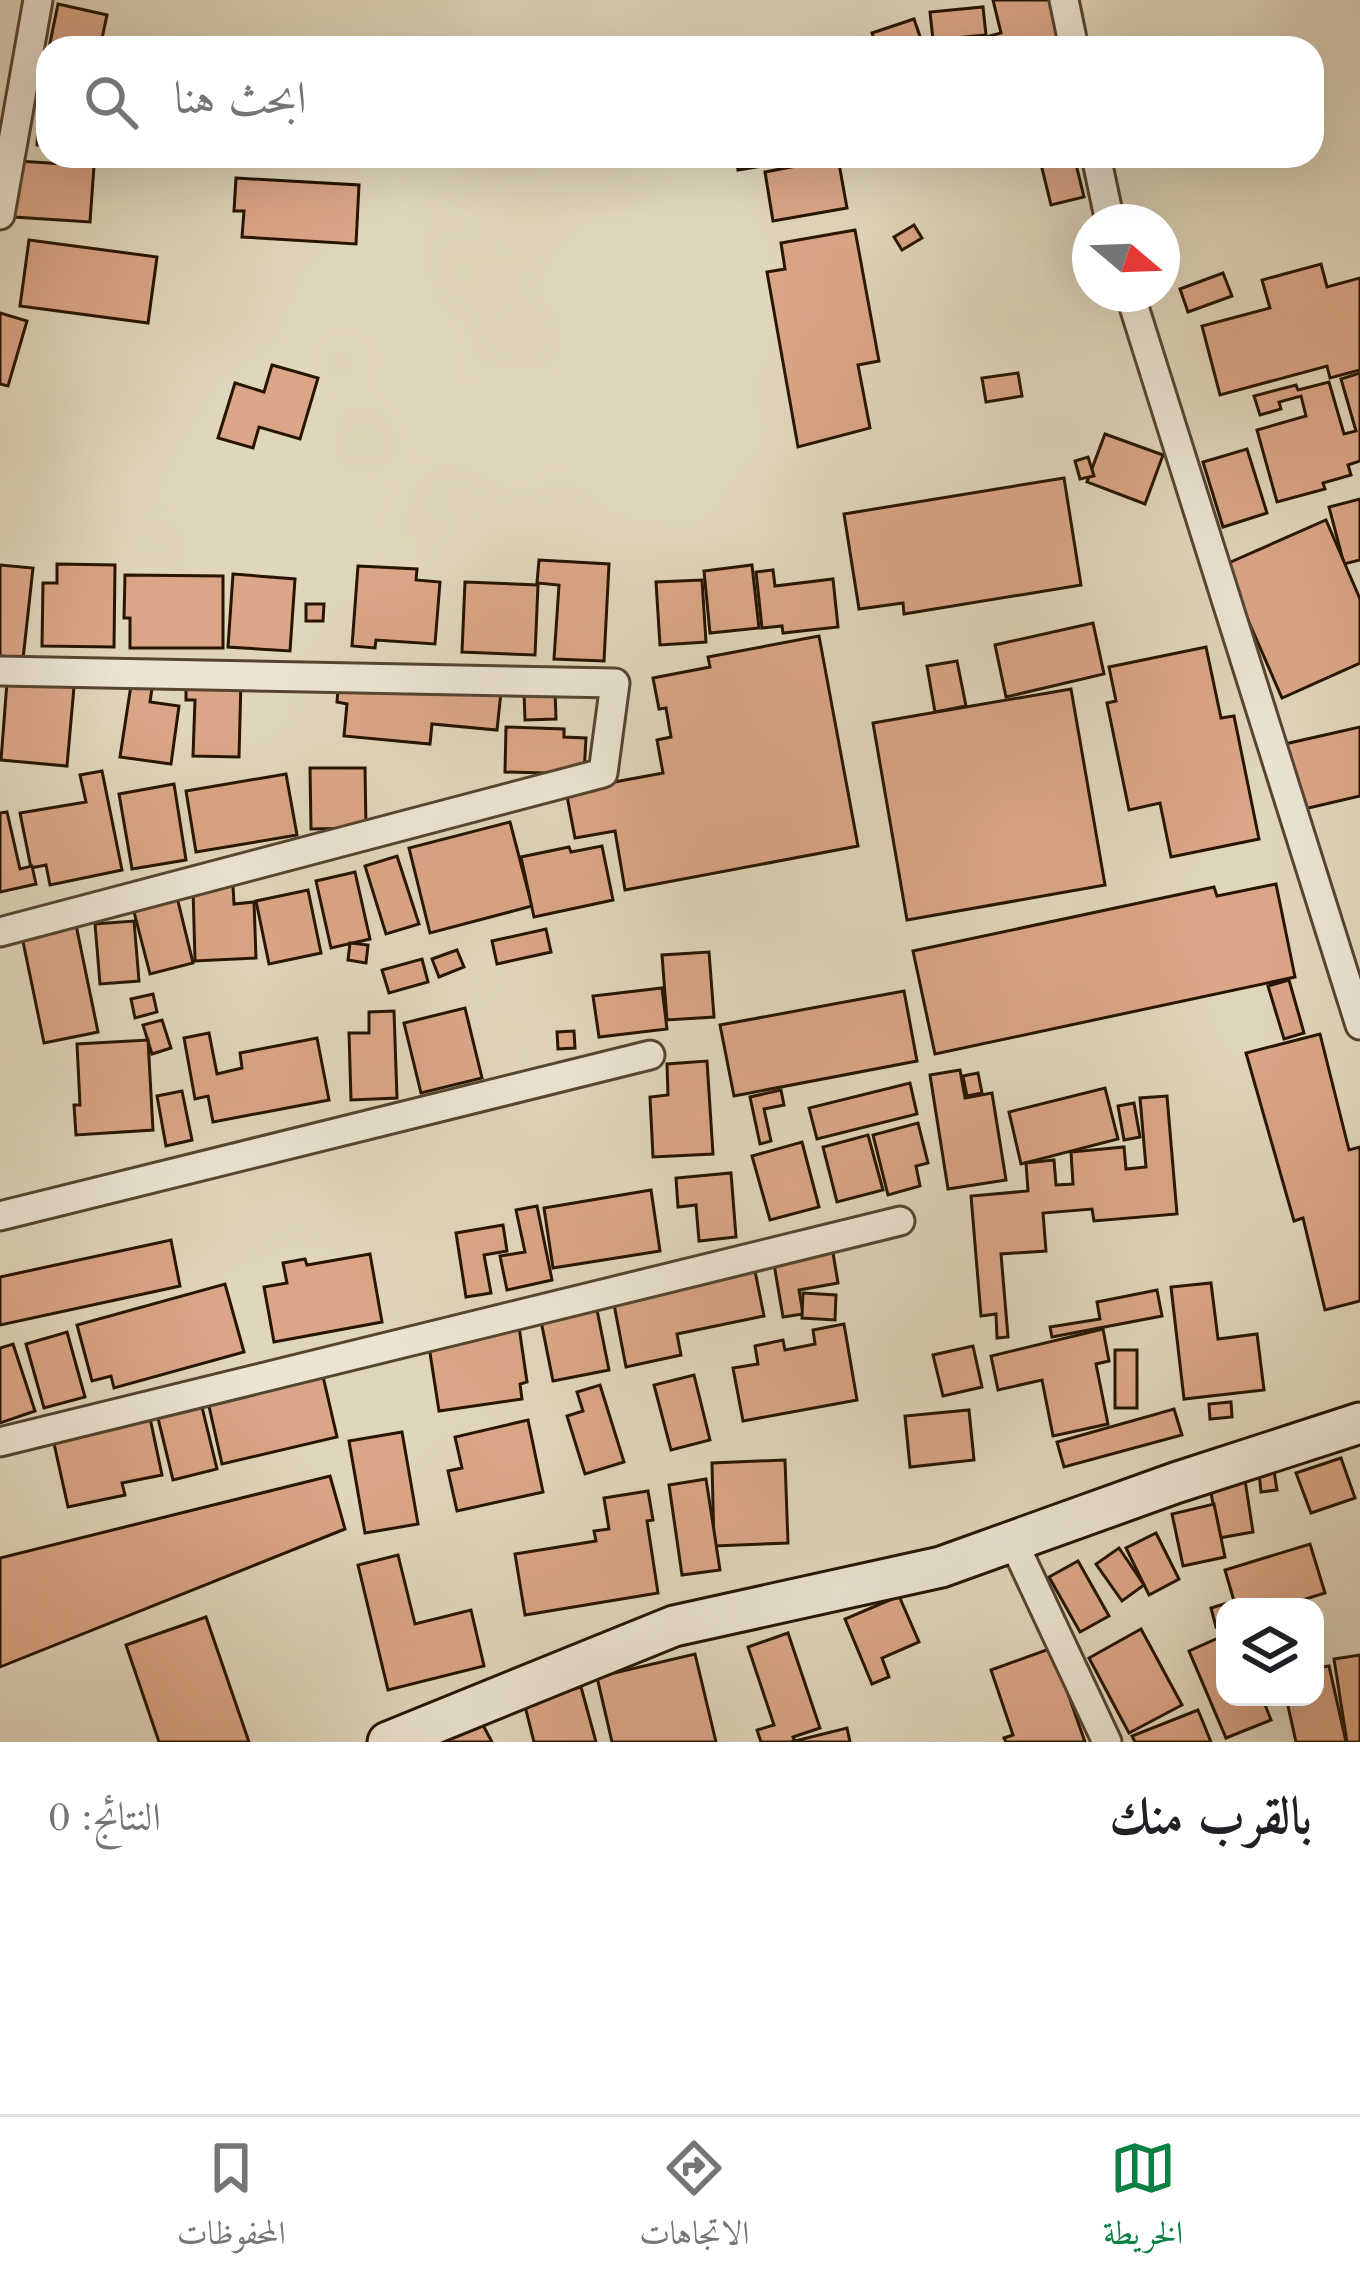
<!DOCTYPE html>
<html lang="ar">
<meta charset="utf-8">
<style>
body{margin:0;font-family:"Old Standard TT",Amiri,serif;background:#f2f2f2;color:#202124;direction:rtl}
.controls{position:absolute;right:36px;bottom:36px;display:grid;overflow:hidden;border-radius:24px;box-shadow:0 12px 48px #0002}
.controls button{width:108px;height:108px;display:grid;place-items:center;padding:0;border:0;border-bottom:3px solid #e0e0e0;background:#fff;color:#202124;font:60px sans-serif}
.compass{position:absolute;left:1072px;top:204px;width:108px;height:108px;border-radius:50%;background:#fff;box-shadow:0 12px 48px #0002;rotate:109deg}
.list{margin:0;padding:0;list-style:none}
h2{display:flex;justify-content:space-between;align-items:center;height:156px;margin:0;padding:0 48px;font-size:51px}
h2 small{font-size:39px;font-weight:400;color:#757577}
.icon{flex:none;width:66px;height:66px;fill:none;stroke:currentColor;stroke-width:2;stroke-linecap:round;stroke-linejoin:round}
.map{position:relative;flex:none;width:1360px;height:1742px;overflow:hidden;direction:ltr}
.search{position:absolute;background:#fff;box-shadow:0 12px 48px #0002;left:36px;right:36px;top:36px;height:132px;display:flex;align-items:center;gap:30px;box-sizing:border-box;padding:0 42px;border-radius:36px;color:#757577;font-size:45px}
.sheet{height:372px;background:#fff}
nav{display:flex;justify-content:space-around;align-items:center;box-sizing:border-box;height:168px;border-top:3px solid #e0e0e0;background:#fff;font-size:33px;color:#757577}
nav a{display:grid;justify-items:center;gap:6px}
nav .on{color:#0b8043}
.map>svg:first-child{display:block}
</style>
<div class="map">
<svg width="1360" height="1742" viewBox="0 0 1360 1742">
<rect width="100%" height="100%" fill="#e0d6bb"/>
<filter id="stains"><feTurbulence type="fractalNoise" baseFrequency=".00167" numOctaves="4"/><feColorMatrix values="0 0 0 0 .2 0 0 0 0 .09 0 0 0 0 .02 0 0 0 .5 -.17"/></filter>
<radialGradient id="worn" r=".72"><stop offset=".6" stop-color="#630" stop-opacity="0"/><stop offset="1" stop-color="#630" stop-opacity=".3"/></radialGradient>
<g fill="#dba687" stroke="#271502" stroke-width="3">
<path d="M993,0h64l12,48h-96l-2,-7 30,-8z"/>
<path d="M58,4l49,11 -7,33h-51z"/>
<path d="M983,7l3,28 -53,5 -3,-28z"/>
<path d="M914,19l10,29h-47l-5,-15z"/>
<path d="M40,75h8v71l-11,-1z"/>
<path d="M736,156h80v1l-78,13z"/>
<path d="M1039,156h35l10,41 -33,8z"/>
<path d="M838,158l9,50 -74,13 -8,-49z"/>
<path d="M18,161l76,5 -4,56 -76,-5z"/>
<path d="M236,178l123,7 -3,59 -114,-7 2,-26h-10z"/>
<path d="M914,225l8,13 -20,12 -8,-13z"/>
<path d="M855,230l24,131 -21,4 12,63 -72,19 -31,-175 18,-3 -4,-26z"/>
<path d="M29,240l128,17 -9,66 -128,-17z"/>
<path d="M1321,264l6,23 33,-9v92l-30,8 -3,-12 -107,29 -18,-69 68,-18 -8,-28z"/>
<path d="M1223,273l9,23 -44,16 -8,-23z"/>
<path d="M0,313l27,8 -19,65 -8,-2z"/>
<path d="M272,365l46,13 -18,61 -41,-12 -6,21 -35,-10 17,-55 29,9z"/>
<path d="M1018,373l4,23 -36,6 -4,-24z"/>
<path d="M1360,373v88l-12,4 3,10 -28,8 2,6 -48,13 -20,-72 49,-14 -5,-20 -22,6 2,7 -21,6 -6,-19 42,-11 2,5 31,-8 15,52 12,-3 -15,-52z"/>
<path d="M1105,434l58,21 -18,49 -58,-22z"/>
<path d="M1247,449l20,64 -44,14 -20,-65z"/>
<path d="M1088,457l6,19 -14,3 -5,-18z"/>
<path d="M1064,478l17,107 -177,29 -1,-11 -44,6 -15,-95z"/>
<path d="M1360,499v61l-16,4 -15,-57z"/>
<path d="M1326,520l34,79v64l-78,35 -58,-133z"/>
<path d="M539,560l70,4 -5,97 -50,-2 5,-74 -22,-2z"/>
<path d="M57,564l58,1 -1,82 -72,-1 1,-63h14z"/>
<path d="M0,565l33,3 -10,91 -23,-3z"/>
<path d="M752,565l7,63 -49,5 -6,-62z"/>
<path d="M358,566l59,3 -1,11 24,2 -5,62 -59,-4 -1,8 -23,-2z"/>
<path d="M773,570l2,16 58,-7 5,48 -55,6 -1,-7 -20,2 -6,-56z"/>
<path d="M233,574l62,5 -5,72 -62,-4z"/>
<path d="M125,575l98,1v72h-93v-30h-6z"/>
<path d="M702,580l4,62 -46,3 -4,-63z"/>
<path d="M465,582l73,3 -3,70 -73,-3z"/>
<path d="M306,604h18l-1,17h-17z"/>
<path d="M1093,623l11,51 -98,23 -11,-52z"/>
<path d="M819,636l39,210 -233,44 -10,-59 -40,7 -9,-47 97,-18 -6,-33 14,-3 -5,-29 -7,1 -6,-31 57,-11 -2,-10z"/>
<path d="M1206,647l15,71 13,-2 25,123 -88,18 -11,-54 -31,7 -22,-107 9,-2 -7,-34z"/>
<path d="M957,661l9,45 -31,6 -8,-46z"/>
<path d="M133,672l21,3 -4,27 29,4 -8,58 -51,-7z"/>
<path d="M339,676l162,16 -4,38 -65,-6 -2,20 -86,-8 3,-32 -10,-2z"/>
<path d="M186,679l55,1 -2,77 -46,-1 2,-56h-9z"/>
<path d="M7,682l67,5 -7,79 -66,-6z"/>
<path d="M1071,689l34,196 -198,35 -34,-197z"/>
<path d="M555,690l1,29 -31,1 -1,-28z"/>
<path d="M506,727l58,2v8l22,1 -2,36 -79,-2z"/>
<path d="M1360,727v69l-60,14 -15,-66z"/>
<path d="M310,768h55l1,60 -55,1z"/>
<path d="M102,771l20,99 -72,15 -4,-20 -15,3 -11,-55 66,-11 -6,-27z"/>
<path d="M286,774l11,61 -101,17 -10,-61z"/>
<path d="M174,784l12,76 -54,9 -13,-75z"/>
<path d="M7,812l13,57 12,-3 4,18 -36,8v-79z"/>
<path d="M510,822l22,84 -102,27 -21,-85z"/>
<path d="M602,846l11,54 -79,17 -13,-60 48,-10 2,5z"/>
<path d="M397,856l22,68 -33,10 -21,-68z"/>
<path d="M355,872l15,67 -39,9 -15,-67z"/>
<path d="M1276,884l19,93 -360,77 -22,-103 301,-64 3,9z"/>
<path d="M233,886l1,18 20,-2 2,56 -61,3 -2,-73z"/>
<path d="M308,890l13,63 -52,11 -13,-63z"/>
<path d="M176,893l17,70 -43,11 -18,-70z"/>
<path d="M75,920l23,112 -54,11 -23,-111z"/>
<path d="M134,921l5,60 -39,3 -5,-60z"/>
<path d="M546,929l5,23 -54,12 -5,-23z"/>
<path d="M350,943l18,2 -2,18 -18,-3z"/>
<path d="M457,950l7,17 -25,10 -7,-18z"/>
<path d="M709,952l5,65 -47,3 -5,-65z"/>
<path d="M422,959l6,23 -39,11 -7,-23z"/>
<path d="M1289,980l15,53 -20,6 -16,-53z"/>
<path d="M662,988l5,41 -68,8 -6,-41z"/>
<path d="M904,991l13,70 -183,35 -14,-71z"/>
<path d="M153,994l4,18 -22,6 -4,-19z"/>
<path d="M465,1008l17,70 -61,15 -17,-70z"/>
<path d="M394,1011l3,87 -46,2 -2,-67h20v-21z"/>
<path d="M162,1020l9,28 -19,6 -9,-29z"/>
<path d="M574,1031l1,17 -17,1 -1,-17z"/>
<path d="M209,1033l8,41 25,-6 -2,-15 77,-15 12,62 -116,22 -5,-26 -13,3 -11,-61z"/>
<path d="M1320,1034l29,116 11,-3v154l-35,9 -22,-92 -9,3 -48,-168z"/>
<path d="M148,1040l5,90 -77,5 -2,-30h6l-3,-61z"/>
<path d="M707,1061l6,93 -60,3 -3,-60 18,-2 -1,-31z"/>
<path d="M960,1070l5,28 27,-5 14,87 -58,9 -18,-114z"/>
<path d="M978,1073l4,20 -15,3 -4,-20z"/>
<path d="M910,1083l7,31 -100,25 -8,-31z"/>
<path d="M1105,1088l13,51 -97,25 -12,-52z"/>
<path d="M781,1090l3,15 -20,4 7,32 -11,3 -10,-47z"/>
<path d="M182,1091l10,49 -26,6 -9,-50z"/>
<path d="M1167,1096l10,118 -83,7 -2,-12 -49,4 3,38 -45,3 7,83 -11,1 -1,-24 -15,2 -10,-120 57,-5 -2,-28 28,-3 2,25 17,-1 -2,-32 53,-5 2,22 20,-2 -6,-69z"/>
<path d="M1134,1103l6,34 -16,3 -6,-34z"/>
<path d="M918,1123l10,40 -12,3 4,20 -32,9 -15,-60z"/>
<path d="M868,1135l15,55 -46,12 -14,-55z"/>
<path d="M802,1142l17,65 -49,13 -18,-64z"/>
<path d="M731,1173l5,64 -37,4 -3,-36 -18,2 -2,-29z"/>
<path d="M651,1190l9,61 -107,17 -9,-60z"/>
<path d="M537,1206l15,74 -45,10 -7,-34 25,-4 -9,-42z"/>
<path d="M503,1225l4,26 -23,4 7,38 -25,4 -10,-64z"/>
<path d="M171,1240l9,46 -180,39v-48z"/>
<path d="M832,1247l6,36 -39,7 4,24 -20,3 -10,-59z"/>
<path d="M370,1254l12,68 -108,20 -10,-55 23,-4 -4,-20 22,-4 2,6z"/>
<path d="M754,1266l10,50 -87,18 4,21 -55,12 -14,-73z"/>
<path d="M1211,1283l7,56 39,-5 7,56 -80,9 -13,-112z"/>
<path d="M225,1284l19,68 -130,36 -3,-12 -19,5 -15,-56z"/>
<path d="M1157,1290l5,26 -110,21 -2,-10 50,-8 -3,-17z"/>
<path d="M803,1293l33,2 -1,25 -33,-2z"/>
<path d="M596,1305l13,65 -56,11 -13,-65z"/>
<path d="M844,1324l13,76 -114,21 -10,-53 25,-4 -3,-18 28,-6 2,10 30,-6 -2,-14z"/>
<path d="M519,1327l8,55 -7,2 2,15 -83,12 -11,-71z"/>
<path d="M1103,1329l6,32 -13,3 12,60 -55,12 -11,-56 -44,10 -7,-34z"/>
<path d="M67,1332l18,65 -41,11 -18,-64z"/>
<path d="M13,1344l22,67 -35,12v-75z"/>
<path d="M973,1346l9,41 -39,9 -10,-41z"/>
<rect x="1115" y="1350" width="22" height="58"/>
<path d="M322,1372l15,65 -115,27 -16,-71z"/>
<path d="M694,1375l16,65 -39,10 -17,-65z"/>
<path d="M600,1385l24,77 -39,12 -18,-58 16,-5 -6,-19z"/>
<path d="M1231,1402l1,15 -22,2 -1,-15z"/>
<path d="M201,1403l16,66 -44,11 -16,-66z"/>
<path d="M1174,1409l8,26 -118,32 -7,-25z"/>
<path d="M969,1410l5,50 -64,7 -5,-51z"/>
<path d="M150,1418l12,57 -40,8 3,12 -57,12 -15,-68z"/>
<path d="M528,1420l15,72 -86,19 -9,-40 14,-3 -7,-31z"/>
<path d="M402,1432l16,92 -53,9 -16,-92z"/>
<path d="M1341,1458l14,40 -44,15 -15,-40z"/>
<path d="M785,1460l3,83 -74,3 -2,-83z"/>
<path d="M1274,1471l3,19 -16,2 -2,-19z"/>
<path d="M330,1476l15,53 -345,138v-109z"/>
<path d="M706,1479l14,91 -38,5 -13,-90z"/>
<path d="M1245,1480l8,52 -34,6 -9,-51z"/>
<path d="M648,1491l5,29 -6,1 11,72 -133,22 -10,-61 81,-13 -2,-10 15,-2 -5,-31z"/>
<path d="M1214,1504l11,53 -42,9 -11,-52z"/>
<path d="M1156,1533l23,46 -30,16 -23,-47z"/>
<path d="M1310,1544l15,49 -45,14h-55v17l-9,3 -5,-19 23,-7 -9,-31z"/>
<path d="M1119,1548l25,37 -22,16 -26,-37z"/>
<path d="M398,1555l17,69 56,-14 13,56 -96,24 -30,-125z"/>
<path d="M1078,1561l31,55 -29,16 -31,-55z"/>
<path d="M899,1596l20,46 -37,16 7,19 -17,7 -27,-65z"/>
<path d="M206,1617l43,125h-90l-33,-97z"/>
<path d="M1141,1629l41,76 -53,28 -40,-75z"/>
<path d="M1315,1629l8,38 6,-1 17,76h-50l-10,-45h29z"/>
<path d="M788,1633l32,95 -27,9 2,5h-34l-4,-12 17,-5 -26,-78z"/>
<path d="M1225,1635v62h37l9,23 -45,18 -37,-87z"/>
<path d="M1052,1648l33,94h-79l-2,-4 9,-3 -22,-65z"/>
<path d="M695,1654l21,88h-104l-15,-65z"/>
<path d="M1360,1655v87h-13l-13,-83z"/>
<path d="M581,1687l15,55h-62l-10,-40z"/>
<path d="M1198,1710l13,32h-76l-3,-6z"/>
<path d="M476,1712l16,30h-69z"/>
<path d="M847,1728l3,14h-59z"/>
</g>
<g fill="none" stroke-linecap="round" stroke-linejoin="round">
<defs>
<g id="street">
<path d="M1064,0l10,48"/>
<path d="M1096,156l14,66"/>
<path d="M0,215l38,-215"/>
<path d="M1130,294l230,731"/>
<path d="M0,671l615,12 -12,90 -603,159"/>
<path d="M0,1216l650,-161"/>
<path d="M0,1442l900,-221"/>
<path d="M1012,1539l95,203"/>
</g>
<path id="secondary" d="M388,1742l286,-116 267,-59 234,-84 185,-60"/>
</defs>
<use href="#street" stroke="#554530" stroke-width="33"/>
<use href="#secondary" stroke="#271502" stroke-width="45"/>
<use href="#street" stroke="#ebe4d3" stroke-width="27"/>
<use href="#secondary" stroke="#ebe4d3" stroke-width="39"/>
</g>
<rect width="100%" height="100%" filter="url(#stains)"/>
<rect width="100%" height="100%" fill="url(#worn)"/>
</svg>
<div class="controls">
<button><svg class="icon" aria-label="layers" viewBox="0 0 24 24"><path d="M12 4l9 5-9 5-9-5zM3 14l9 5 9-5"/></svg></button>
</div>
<svg class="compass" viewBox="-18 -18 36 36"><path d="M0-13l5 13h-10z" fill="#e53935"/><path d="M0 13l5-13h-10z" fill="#757577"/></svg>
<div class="search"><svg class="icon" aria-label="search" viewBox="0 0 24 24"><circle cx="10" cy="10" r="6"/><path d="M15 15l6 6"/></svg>ابحث هنا</div>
</div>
<section class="sheet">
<h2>بالقرب منك<small>النتائج: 0</small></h2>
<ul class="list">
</ul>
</section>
<nav>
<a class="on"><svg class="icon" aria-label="map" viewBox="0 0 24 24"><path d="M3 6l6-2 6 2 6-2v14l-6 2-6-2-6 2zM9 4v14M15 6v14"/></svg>الخريطة</a>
<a><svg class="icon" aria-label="directions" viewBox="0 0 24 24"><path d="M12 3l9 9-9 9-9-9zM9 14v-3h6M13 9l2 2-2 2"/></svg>الاتجاهات</a>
<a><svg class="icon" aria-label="saved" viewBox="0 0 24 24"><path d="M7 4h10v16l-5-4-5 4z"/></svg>المحفوظات</a>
</nav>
